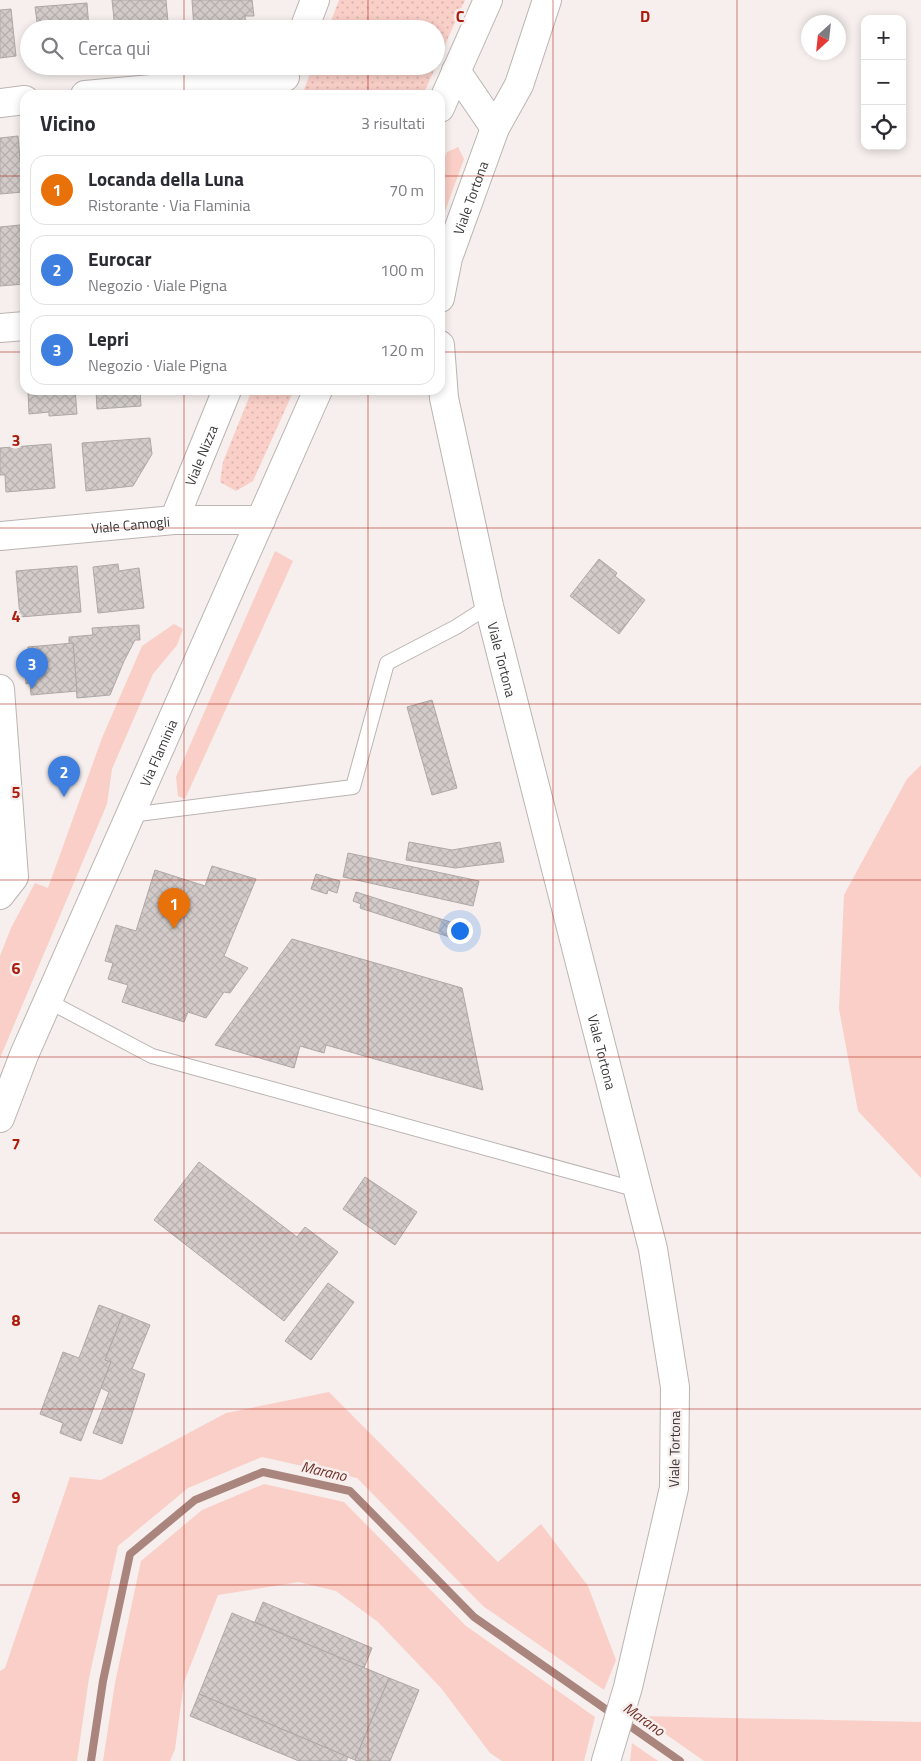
<!DOCTYPE html>
<html lang="it">
<meta charset="utf-8">
<style>
body{margin:0;font-family:"Titillium Web",sans-serif;background:#f2f2f3;color:#2b2b33}
.controls{position:absolute;right:15px;top:15px;display:grid;overflow:hidden;border-radius:10px;box-shadow:0 2px 8px #0003}
.controls button{width:45px;height:45px;display:grid;place-items:center;padding:0;border:0;border-bottom:1px solid #e1e1e2;background:#fff;color:#2b2b33;font:25px sans-serif}
.compass{position:absolute;left:801px;top:15px;width:45px;height:45px;border-radius:50%;background:#fff;box-shadow:0 2px 8px #0003;rotate:207deg}
.you{position:absolute;left:459px;top:930px;width:18px;height:18px;margin:-12px;border:4px solid #fff;border-radius:50%;background:#1a73e8;box-shadow:0 0 0 8px #1a73e833}
.badge{display:grid;place-items:center;width:32px;height:32px;border-radius:50%;background:#1a73e8;color:#fff;font-size:16px;font-weight:700}
.pin{position:absolute;translate:-50% -41px;filter:drop-shadow(0 1px 2px #0008)}
.pin::after{content:'';position:absolute;top:26px;width:18px;height:15px;background:inherit;clip-path:polygon(0 0,100% 0,50% 100%)}
.list{margin:0;padding:0;list-style:none}
h2{display:flex;justify-content:space-between;align-items:center;height:65px;margin:0;padding:0 20px;font-size:21px}
h2 small{font-size:16px;font-weight:400;color:#7c7c81}
.list li{display:grid;grid-template-columns:32px 1fr auto;gap:15px;align-items:center;box-sizing:border-box;height:70px;margin:0 10px 10px;padding:0 10px;border:1px solid #e1e1e2;border-radius:15px}
.list b{display:block;font-size:19px;white-space:nowrap}
.list p{margin:0;font-size:16px;white-space:nowrap;color:#7c7c81}
.list em{font-size:16px;font-style:normal;color:#7c7c81}
.icon{flex:none;width:28px;height:28px;fill:none;stroke:currentColor;stroke-width:2;stroke-linecap:round;stroke-linejoin:round}
.map{position:relative;flex:none;width:921px;height:1761px;overflow:hidden}
.search{position:absolute;background:#fff;box-shadow:0 2px 8px #0003;left:20px;top:20px;width:425px;height:55px;display:flex;align-items:center;gap:12px;box-sizing:border-box;padding:0 18px;border-radius:28px;color:#7c7c81;font-size:19px}
.panel{position:absolute;background:#fff;box-shadow:0 2px 8px #0003;left:20px;top:90px;width:425px;height:305px;border-radius:15px}
.map>svg:first-child{display:block}
</style>
<div class="map">
<svg width="921" height="1761" viewBox="0 0 921 1761">
<defs>
<pattern id="park-dots" width="8" height="8" patternUnits="userSpaceOnUse" patternTransform="scale(1.25)"><rect width="8" height="8" fill="#f9cfc7"/><path d="M2 2h.1M6 6h.1" fill="none" stroke="#d6b2ac" stroke-width="1.8" stroke-linecap="round"/></pattern>
<pattern id="building-cross-hatch" width="8" height="8" patternUnits="userSpaceOnUse" patternTransform="scale(1.25)"><rect width="8" height="8" fill="#d2cbca"/><path d="M0 0l8 8M0 8l8-8" fill="none" stroke="#b5afae"/></pattern>
</defs>
<rect width="100%" height="100%" fill="#f6efee"/>
<g fill="#f9cfc7">
<path d="M458,147l6,12 -24,66v-57l7,-16z"/>
<path d="M275,551l18,10 -108,238 -7,-3 -2,-19z"/>
<path d="M174,624l9,5 -6,16 -24,29 -41,95 -5,35 -107,254v-102l11,-28 24,-45 13,5 54,-150 40,-92z"/>
<path d="M921,765v413l-63,-67 -19,-102 5,-114 63,-116z"/>
<path d="M329,1392l169,170 43,-38 47,62 28,74 -12,30 -121,-84 -126,-128 -95,-21 -74,31 -70,58 -29,132 -12,83h-77v-90l5,-3 65,-191 31,3 125,-67z"/>
<path d="M264,1484l80,18 122,124 129,91 -11,44h-82l-12,-8 -49,-65 -63,-66 -42,-31 -37,-9 -81,13 -34,87 -9,67 -5,12h-67l12,-78 26,-122 61,-51z"/>
<path d="M640,1716l281,6v39h-217z"/>
<path d="M632,1743l26,18h-28z"/>
</g>
<g fill="url(#park-dots)">
<path d="M339,0h126l-29,65v-36h-108z"/>
<path d="M313,66h123l-13,29h-121z"/>
<path d="M252,390h42l-41,91 -17,10 -16,-9 3,-20z"/>
</g>
<g fill="none" stroke-linecap="round" stroke-linejoin="round">
<path stroke="#aa857e" stroke-width="8" d="M91,1761l12,-80 27,-127 65,-54 68,-28 87,19 124,126 206,144"/>
</g>
<g fill="url(#building-cross-hatch)" stroke="#ada7a6">
<path d="M112,0h54l2,22 -10,1v6h-43z"/>
<path d="M192,0h60l2,16h-9l1,13h-52z"/>
<path d="M87,3l2,26h-51l-3,-22z"/>
<path d="M11,9l5,47 -16,2v-48z"/>
<path d="M18,136l5,56 -23,2v-56z"/>
<path d="M20,225l5,59 -25,2v-59z"/>
<path d="M28,390h47l2,24 -28,2v-4l-20,2z"/>
<path d="M96,390h44l1,16 -44,3z"/>
<path d="M150,438l2,16 -19,32 -47,5 -4,-48z"/>
<path d="M51,444l4,44 -49,4 -1,-17h-5v-27z"/>
<path d="M599,559l18,14 -2,3 30,24 -26,34 -49,-38z"/>
<path d="M118,564l1,7 20,-3 5,40 -46,5 -5,-46z"/>
<path d="M77,566l4,46 -61,5 -4,-46z"/>
<path d="M139,625l1,15h-5l-11,21 -14,34 -33,3 -4,-55 -4,1v-7l24,-2 -1,-7z"/>
<path d="M73,643l4,48 -46,4 -1,-12 -4,1 -2,-26h4v-11z"/>
<path d="M432,700l25,88 -25,7 -25,-88z"/>
<path d="M409,842l43,8 48,-8 4,20 -49,6 -49,-8z"/>
<path d="M348,853l131,28 -6,25 -130,-29z"/>
<path d="M212,866l44,13 -32,77 24,12 -18,25 -6,-1 -18,26 -18,-6 -4,10 -62,-20 6,-17 -20,-6 5,-16 -8,-2 11,-36 20,6 19,-61 50,16z"/>
<path d="M316,874l24,7 -3,12 -9,-3 -1,4 -16,-5z"/>
<path d="M356,892l107,34 -4,14 -99,-32 1,-4 -8,-3z"/>
<path d="M292,939l170,49 21,102 -157,-45 -2,8 -24,-7 -6,22 -79,-23z"/>
<path d="M199,1162l98,75 8,-10 33,25 -54,69 -130,-101z"/>
<path d="M365,1177l52,35 -22,33 -52,-36z"/>
<path d="M328,1283l26,19 -43,58 -26,-19z"/>
<path d="M99,1305l24,9 -18,46 6,2 -30,79 -21,-8 3,-10 -23,-9 23,-62 16,6z"/>
<path d="M123,1314l27,11 -18,44 13,5 -23,70 -29,-11 16,-41 -8,-4 10,-26 -6,-2z"/>
<path d="M263,1602l109,46 -8,20 -109,-46z"/>
<path d="M232,1613l157,65 -34,82 -156,-66z"/>
<path d="M389,1678l30,12 -29,71h-32l-3,-1z"/>
<path d="M199,1694l149,63 -2,4h-47l-109,-45z"/>
</g>
<g fill="none" stroke-linecap="round" stroke-linejoin="round">
<defs>
<g id="service">
<path d="M130,815l223,-28 34,-124 69,-36 33,-21"/>
<path d="M48,1001l104,55 486,134"/>
</g>
<g id="minor">
<path d="M304,29l11,-29"/>
<path d="M456,71l39,57"/>
<path d="M85,95l200,-18"/>
<path d="M0,103l25,-3"/>
<path id="s1" d="M440,298l8,-40 47,-130 24,-43 28,-85"/>
<path d="M0,328l25,-2"/>
<path id="s2" d="M440,345l4,53 45,208 164,643 22,138 -1,101 -46,199 -22,74"/>
<path id="s3" d="M174,520l53,-130"/>
<path id="s4" d="M0,536l174,-16h87"/>
<path d="M0,689l14,188 -14,18"/>
</g>
<g id="primary">
<path d="M440,108l48,-108"/>
<path id="s5" d="M0,1118l24,-63 294,-665"/>
</g>
</defs>
<use href="#service" stroke="#bab4b2" stroke-width="16"/>
<use href="#minor" stroke="#bab4b2" stroke-width="30"/>
<use href="#primary" stroke="#bab4b2" stroke-width="30"/>
<use href="#service" stroke="#fff" stroke-width="14"/>
<use href="#minor" stroke="#fff" stroke-width="28"/>
<use href="#primary" stroke="#fff" stroke-width="28"/>
</g>
<path fill="none" stroke="#ac1c0d" stroke-width="1" stroke-opacity="0.55" d="M184,0v29M368,0v29M553,0v1761M737,0v1761M184,66v29M368,66v29M0,176h25M440,176h481M0,352h25M440,352h481M184,390v1371M368,390v1371M0,528h921M0,704h921M0,880h921M0,1057h921M0,1233h921M0,1409h921M0,1585h921"/>
<g text-anchor="middle" dominant-baseline="central" stroke-width="5" stroke-linejoin="round" paint-order="stroke">
<g font-size="14" fill="#3a3737" stroke="#f6efee">
<text stroke="none"><textPath href="#s1" startOffset="105">Viale Tortona</textPath></text>
<text stroke="none"><textPath href="#s3" startOffset="70">Viale Nizza</textPath></text>
<text stroke="none"><textPath href="#s4" startOffset="131">Viale Camogli</textPath></text>
<text stroke="none"><textPath href="#s2" startOffset="321">Viale Tortona</textPath></text>
<text stroke="none"><textPath href="#s5" startOffset="398">Via Flaminia</textPath></text>
<text stroke="none"><textPath href="#s2" startOffset="726">Viale Tortona</textPath></text>
<text transform="translate(674 1449) rotate(-89)">Viale Tortona</text>
</g>
<g font-size="15" font-style="italic" fill="#6f2f26" stroke="#f6efee">
<text transform="translate(324 1471) rotate(13)">Marano</text>
<text transform="translate(644 1719) rotate(35)">Marano</text>
</g>
</g>
<g font-size="16" text-anchor="middle" font-weight="bold" fill="#ac1c0d" stroke="#f6efee" stroke-width="5" stroke-linejoin="round" paint-order="stroke">
<text x="460" y="22">C</text>
<text x="645" y="22">D</text>
<text x="16" y="446">3</text>
<text x="16" y="622">4</text>
<text x="16" y="798">5</text>
<text x="16" y="974">6</text>
<text x="16" y="1150">7</text>
<text x="16" y="1326">8</text>
<text x="16" y="1503">9</text>
</g>
</svg>
<div class="controls">
<button>+</button>
<button>−</button>
<button><svg class="icon" aria-label="locate" viewBox="0 0 24 24"><circle cx="12" cy="12" r="6"/><path d="M12 2v4M12 18v4M2 12h4M18 12h4"/></svg></button>
</div>
<svg class="compass" viewBox="-18 -18 36 36"><path d="M0-13l5 13h-10z" fill="#e53935"/><path d="M0 13l5-13h-10z" fill="#7c7c81"/></svg>
<div class="you"></div>
<div class="pin badge" style="left:174px;top:929px;background:#e8710a">1</div>
<div class="pin badge" style="left:64px;top:797px;background:#3f7fe0">2</div>
<div class="pin badge" style="left:32px;top:689px;background:#3f7fe0">3</div>
<div class="search"><svg class="icon" aria-label="search" viewBox="0 0 24 24"><circle cx="10" cy="10" r="6"/><path d="M15 15l6 6"/></svg>Cerca qui</div>
<section class="panel">
<h2>Vicino<small>3 risultati</small></h2>
<ul class="list">
<li><span class="badge" style="background:#e8710a">1</span><div><b>Locanda della Luna</b><p>Ristorante · Via Flaminia</p></div><em>70 m</em></li>
<li><span class="badge" style="background:#3f7fe0">2</span><div><b>Eurocar</b><p>Negozio · Viale Pigna</p></div><em>100 m</em></li>
<li><span class="badge" style="background:#3f7fe0">3</span><div><b>Lepri</b><p>Negozio · Viale Pigna</p></div><em>120 m</em></li>
</ul>
</section>
</div>
